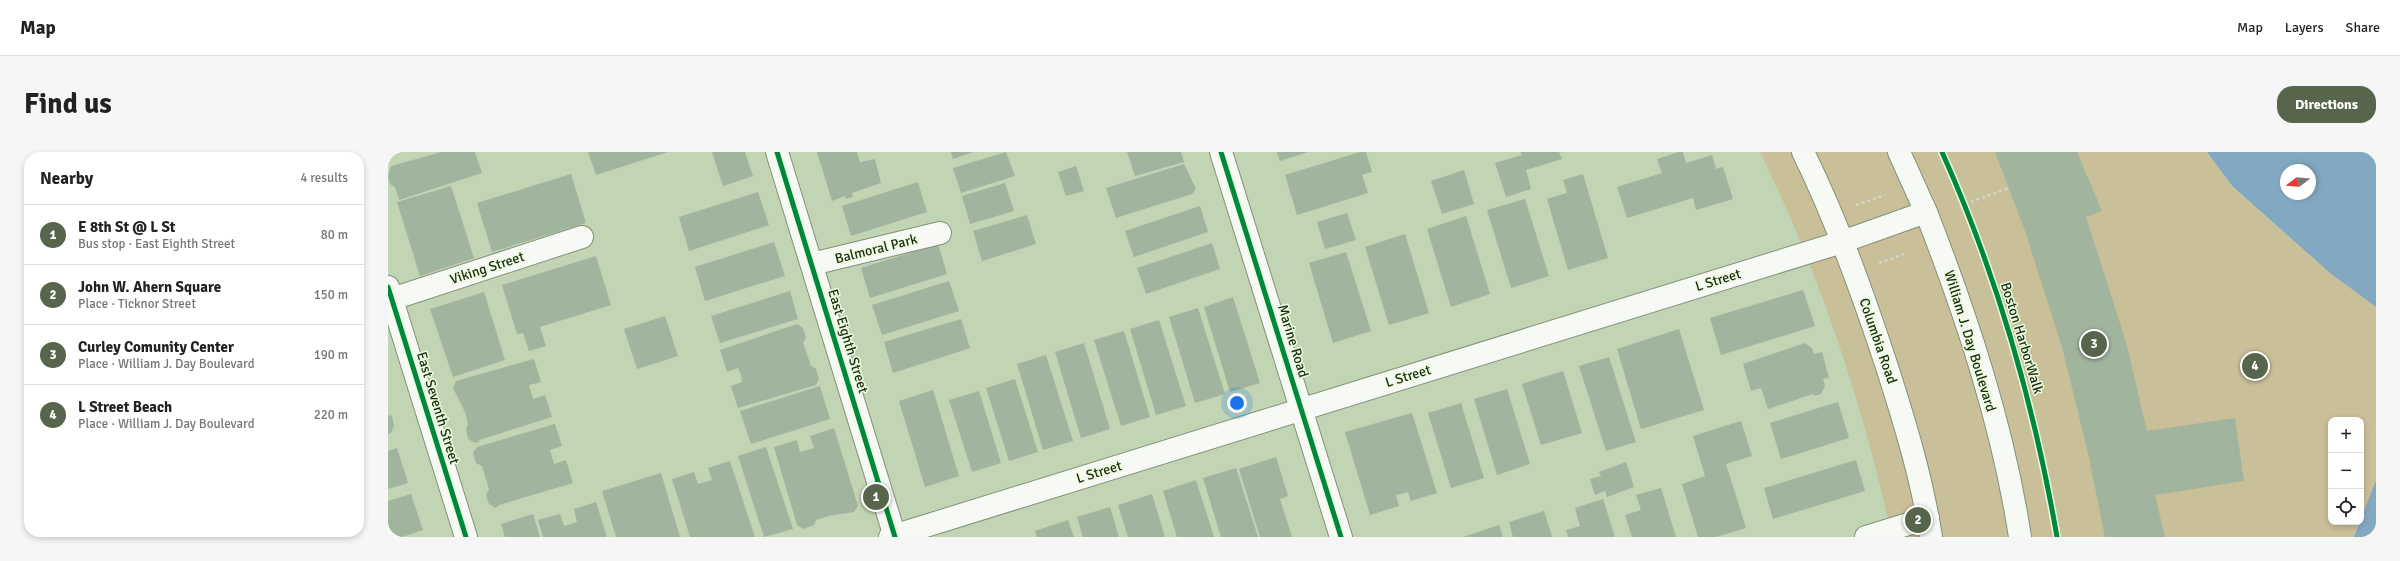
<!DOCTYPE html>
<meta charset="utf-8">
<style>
body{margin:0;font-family:Signika,sans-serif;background:#f6f6f6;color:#222}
.controls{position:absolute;right:12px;bottom:12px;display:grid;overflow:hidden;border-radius:8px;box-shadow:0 2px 6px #0003}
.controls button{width:36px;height:36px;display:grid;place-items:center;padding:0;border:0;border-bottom:1px solid #e0e0e0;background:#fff;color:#222;font:20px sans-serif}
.compass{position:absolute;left:1892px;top:12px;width:36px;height:36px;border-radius:50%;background:#fff;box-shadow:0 2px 6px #0003;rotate:254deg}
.you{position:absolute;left:849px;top:251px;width:14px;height:14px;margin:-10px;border:3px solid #fff;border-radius:50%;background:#1a73e8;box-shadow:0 0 0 6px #1a73e833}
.badge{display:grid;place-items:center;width:26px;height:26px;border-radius:50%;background:#56654b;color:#fff;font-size:13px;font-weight:700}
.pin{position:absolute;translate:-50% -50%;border:2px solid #fff;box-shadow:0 1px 4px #0006}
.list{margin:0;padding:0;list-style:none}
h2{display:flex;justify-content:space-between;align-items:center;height:52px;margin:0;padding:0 16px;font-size:17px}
h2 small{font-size:13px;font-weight:400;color:#767676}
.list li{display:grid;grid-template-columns:26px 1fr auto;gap:12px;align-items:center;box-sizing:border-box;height:60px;padding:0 16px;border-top:1px solid #e0e0e0}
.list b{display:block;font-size:15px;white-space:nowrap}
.list p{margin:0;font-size:13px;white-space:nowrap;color:#767676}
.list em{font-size:13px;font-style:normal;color:#767676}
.icon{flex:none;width:22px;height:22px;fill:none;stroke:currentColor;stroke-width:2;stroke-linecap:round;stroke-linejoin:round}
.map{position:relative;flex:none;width:1988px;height:385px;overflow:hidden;border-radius:16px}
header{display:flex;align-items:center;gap:24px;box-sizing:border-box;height:56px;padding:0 20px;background:#fff;border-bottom:1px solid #e0e0e0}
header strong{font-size:19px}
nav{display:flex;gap:22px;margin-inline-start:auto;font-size:14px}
.intro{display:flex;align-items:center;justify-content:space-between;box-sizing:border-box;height:96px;padding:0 24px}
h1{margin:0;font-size:28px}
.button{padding:10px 18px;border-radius:16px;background:#56654b;color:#fff;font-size:14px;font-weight:700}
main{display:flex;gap:24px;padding:0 24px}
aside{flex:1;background:#fff;border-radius:16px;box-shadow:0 2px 6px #0003}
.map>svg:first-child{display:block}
</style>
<header>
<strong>Map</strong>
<nav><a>Map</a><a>Layers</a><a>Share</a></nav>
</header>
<div class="intro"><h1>Find us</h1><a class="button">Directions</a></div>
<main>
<aside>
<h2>Nearby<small>4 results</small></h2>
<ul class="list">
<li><span class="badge">1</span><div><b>E 8th St @ L St</b><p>Bus stop · East Eighth Street</p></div><em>80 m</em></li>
<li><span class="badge">2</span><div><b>John W. Ahern Square</b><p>Place · Ticknor Street</p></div><em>150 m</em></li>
<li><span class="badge">3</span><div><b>Curley Comunity Center</b><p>Place · William J. Day Boulevard</p></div><em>190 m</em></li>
<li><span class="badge">4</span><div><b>L Street Beach</b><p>Place · William J. Day Boulevard</p></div><em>220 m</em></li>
</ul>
</aside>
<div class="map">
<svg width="1988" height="385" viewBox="0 0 1988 385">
<rect width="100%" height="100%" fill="#c1d4b3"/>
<path fill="#c9bf98" d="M1372,0h447l25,35 98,86 46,34v173l-15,40v-100h-30v102h29l-6,15h-462c-29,-133 -72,-263 -132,-385z"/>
<g fill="#83a9c2" fill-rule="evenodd">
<path d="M1819,0h169v155l-46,-34 -98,-87zM1898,18h24v24h-24z"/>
<path d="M1988,328v57h-22z"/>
</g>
<g fill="#a1b49e">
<path d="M54,0h33l7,21 -83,27 -4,-13 -5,-3 -2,-7 3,-11z"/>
<path d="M200,0h80l-72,23z"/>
<path d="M324,0h33l8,24 -30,10z"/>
<path d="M429,0h40l3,10 15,-3 6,24 -29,10 1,4 -8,2v-3l-13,5z"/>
<path d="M563,0h22l-20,7z"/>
<path d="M618,0l9,24 -54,17 -8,-25z"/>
<path d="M739,0h54l3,10 -49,14z"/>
<path d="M889,0h31l-28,9z"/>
<path d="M972,0h6l6,20 -10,3 6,18 -71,22 -12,-40z"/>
<path d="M1132,0h39l3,7 -36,11 5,19 -25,8 -11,-34 27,-8z"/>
<path d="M1291,0h4l3,11 26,-8 4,14 7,-2 10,32 -37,11 -3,-12 -66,20 -10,-31 45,-14 -5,-14z"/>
<path d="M1607,0h82l25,59 -16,6 40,125 21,89 88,-13 9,63 -89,14 10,42h-60l-17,-84 -26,-106 -37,-116z"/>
<path d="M796,12l12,25 -4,5 -76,24 -10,-30z"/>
<path d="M688,14l8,25 -18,5 -8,-24z"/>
<path d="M1076,18l10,34 -32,10 -11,-33z"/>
<path d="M183,22l15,49 -94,29 -15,-49z"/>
<path d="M1195,22l25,84 -40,12 -21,-71 20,-6 -4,-13z"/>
<path d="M530,30l9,30 -76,24 -9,-30z"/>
<path d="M617,31l9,28 -44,13 -8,-28z"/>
<path d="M63,34l23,72 -54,18 -23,-74z"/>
<path d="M370,40l11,33 -80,26 -10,-34z"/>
<path d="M1137,47l24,77 -38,12 -24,-78z"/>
<path d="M812,54l8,26 -74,25 -9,-26z"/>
<path d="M959,61l9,27 -31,9 -8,-27z"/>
<path d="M639,63l9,29 -54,17 -9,-30z"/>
<path d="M1078,64l24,78 -39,13 -24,-78z"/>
<path d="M1017,82l24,79 -40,12 -24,-78z"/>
<path d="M386,90l11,34 -80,25 -10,-34z"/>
<path d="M824,91l8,26 -74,25 -9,-26z"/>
<path d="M550,92l9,30 -77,24 -9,-30z"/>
<path d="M958,100l25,79 -38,12 -24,-80z"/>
<path d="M208,104l15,49 -71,22 6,19 -17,5 -6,-18 -6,1 -15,-49z"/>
<path d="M561,129l10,30 -77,24 -10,-30z"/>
<path d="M1415,138l12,36 -94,29 -11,-37z"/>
<path d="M402,139l8,28 -78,24 -9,-27z"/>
<path d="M96,140l21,68 -52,17 -23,-68z"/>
<path d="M845,145l27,86 -30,9 -26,-85z"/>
<path d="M810,156l27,86 -30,9 -26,-86z"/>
<path d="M277,164l13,40 -41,13 -13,-40z"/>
<path d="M573,167l9,29 -77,25 -9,-31z"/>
<path d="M771,168l27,86 -30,9 -26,-86z"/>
<path d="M409,172l6,4 3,10 -3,5 8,23 5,3 3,10 -3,6 -78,23 -7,-22 11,-4 -1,-7 -3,-7 -11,4 -7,-22z"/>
<path d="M1291,177l25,81 -63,19 -24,-80z"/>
<path d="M736,179l26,86 -29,9 -27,-86z"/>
<path d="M696,191l26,86 -29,9 -26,-86z"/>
<path d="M1417,191l7,5 2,6 8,-2 7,26 -6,1 2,7 -4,8 -7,2 -1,-2 -45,15 -7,-21 -10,3 -8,-27z"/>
<path d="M658,203l27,86 -30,9 -26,-86z"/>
<path d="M1221,205l27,85 -30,9 -27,-85z"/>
<path d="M146,207l7,23 -12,3 4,14 12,-4 7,22 -73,23v2l-4,1 -7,-4 -2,-10 2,-5 -3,-12 -12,-24 3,-7z"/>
<path d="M1175,219l19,62 -41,12 -19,-61z"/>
<path d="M627,227l23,73 -29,9 -23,-73z"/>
<path d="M432,234l10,33 -79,25 -11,-33z"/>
<path d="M1119,237l23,75 -33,11 -23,-76z"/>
<path d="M545,238l26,86 -34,11 -26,-86z"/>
<path d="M591,239l22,72 -29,9 -23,-72z"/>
<path d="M1450,250l11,36 -68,21 -11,-36z"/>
<path d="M1073,251l23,75 -33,10 -23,-75z"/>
<path d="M1024,261l25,80 -26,8 -3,-9 -7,2 -5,1 3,11 -29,9 -25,-83z"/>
<path d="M0,263l4,1 2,10 -3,7 -3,1z"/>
<path d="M1353,269l11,35 -26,8 20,64 -30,9h-18l-16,-53 23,-8 -12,-40z"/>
<path d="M167,272l7,22 -12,4 4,14 12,-4 7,23 -74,22 -3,3 -7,-4 -3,-9 3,-6 -7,-23 -6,-3 -3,-10 4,-6z"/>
<path d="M446,276l24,78 -4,6 -26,4 -12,4 -2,5 -11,4 -6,-4 -23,-78 23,-7 3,12 14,-4 -4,-12z"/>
<path d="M378,295l27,82 -29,8 -26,-81z"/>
<path d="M9,296l11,35 -20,6v-38z"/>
<path d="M888,305l12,39 -8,3 12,38h-32l-21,-68z"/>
<path d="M1468,308l9,31 -92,28 -9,-31z"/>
<path d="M342,309l25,76h-65l-18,-58 22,-7 4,12 14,-4 -4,-12z"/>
<path d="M1238,310l8,25 -27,10 -2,-6 -10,4 -5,-16 11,-3 -2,-4z"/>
<path d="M848,316l22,69h-37l-18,-59z"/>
<path d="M273,321l19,64h-64l-14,-46z"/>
<path d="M808,328l18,57h-37l-14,-46z"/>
<path d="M1273,336l15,49h-44l-7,-22 16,-5 -5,-15z"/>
<path d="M23,342l12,36 -21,7h-14v-36z"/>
<path d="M764,342l13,43h-37l-10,-32z"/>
<path d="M1215,347l12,38h-47l-2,-7 14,-4 -5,-18z"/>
<path d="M208,350l11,35h-64l-5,-17 22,-6 4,12 13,-4 -3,-13z"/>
<path d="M722,355l9,30h-36l-6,-20z"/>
<path d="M1156,359l8,26h-39l-4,-15z"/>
<path d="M145,362l7,23h-35l-4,-13z"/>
<path d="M680,368l6,17h-37l-2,-6z"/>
<path d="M1111,373l4,12h-40z"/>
</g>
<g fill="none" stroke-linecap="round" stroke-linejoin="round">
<defs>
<g id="street">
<path d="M389,0l118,385"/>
<path d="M833,0l120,385"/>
<path d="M424,112l128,-31"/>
<path d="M0,135l78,250"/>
<path d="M4,147l190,-62"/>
<path d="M1478,385l62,-19"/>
</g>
<g id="secondary">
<path d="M1415,0c34,69 60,142 84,215 18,56 35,112 44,170"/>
<path d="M1511,0l27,60"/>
</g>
<path id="primary" d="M502,385l952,-295 84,-30c41,105 77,214 94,325"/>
</defs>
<use href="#street" stroke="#849279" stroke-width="24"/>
<use href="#secondary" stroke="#849279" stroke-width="24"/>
<use href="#primary" stroke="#849279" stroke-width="24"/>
<g stroke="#d0d7cc" stroke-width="2.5" stroke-dasharray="3 3" stroke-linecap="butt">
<path d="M1577,52l44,-16"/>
<path d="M1468,53l29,-10"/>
<path d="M1491,111l28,-10"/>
</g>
<use href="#street" stroke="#f6f9f4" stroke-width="22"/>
<use href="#secondary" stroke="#f6f9f4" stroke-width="22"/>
<use href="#primary" stroke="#f6f9f4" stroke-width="22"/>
<defs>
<g id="cycleway">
<path d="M389,0l118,385"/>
<path d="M833,0l120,385"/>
<path d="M1554,0c55,123 92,252 115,385"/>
<path d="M0,135l78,250"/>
</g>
</defs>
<use href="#cycleway" stroke="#eafcde" stroke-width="8"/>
<use href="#cycleway" stroke="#00873e" stroke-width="5"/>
</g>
<g text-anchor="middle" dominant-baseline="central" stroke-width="3" stroke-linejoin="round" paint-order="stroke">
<g font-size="14" fill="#1d2913" stroke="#eafcde">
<text transform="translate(488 97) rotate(-14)">Balmoral Park</text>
<text transform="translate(99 116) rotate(-18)">Viking Street</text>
<text transform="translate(1330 128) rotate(-17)">L Street</text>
<text transform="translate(1634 186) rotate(73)">Boston HarborWalk</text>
<text transform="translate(460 189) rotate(73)">East Eighth Street</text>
<text transform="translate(905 189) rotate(73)">Marine Road</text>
<text transform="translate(1490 189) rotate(71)">Columbia Road</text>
<text transform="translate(1582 189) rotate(73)">William J. Day Boulevard</text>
<text transform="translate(1020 224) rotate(-17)">L Street</text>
<text transform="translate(50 256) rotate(73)">East Seventh Street</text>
<text transform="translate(711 320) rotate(-17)">L Street</text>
</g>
</g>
</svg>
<div class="controls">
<button>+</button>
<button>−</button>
<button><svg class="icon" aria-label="locate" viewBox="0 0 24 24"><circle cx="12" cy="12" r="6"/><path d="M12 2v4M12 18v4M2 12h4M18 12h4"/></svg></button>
</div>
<svg class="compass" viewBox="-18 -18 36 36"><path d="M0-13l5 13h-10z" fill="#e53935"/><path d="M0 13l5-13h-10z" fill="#767676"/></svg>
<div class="you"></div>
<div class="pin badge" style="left:488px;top:345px">1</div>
<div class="pin badge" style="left:1530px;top:368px">2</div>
<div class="pin badge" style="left:1706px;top:192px">3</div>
<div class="pin badge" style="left:1867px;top:214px">4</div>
</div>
</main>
